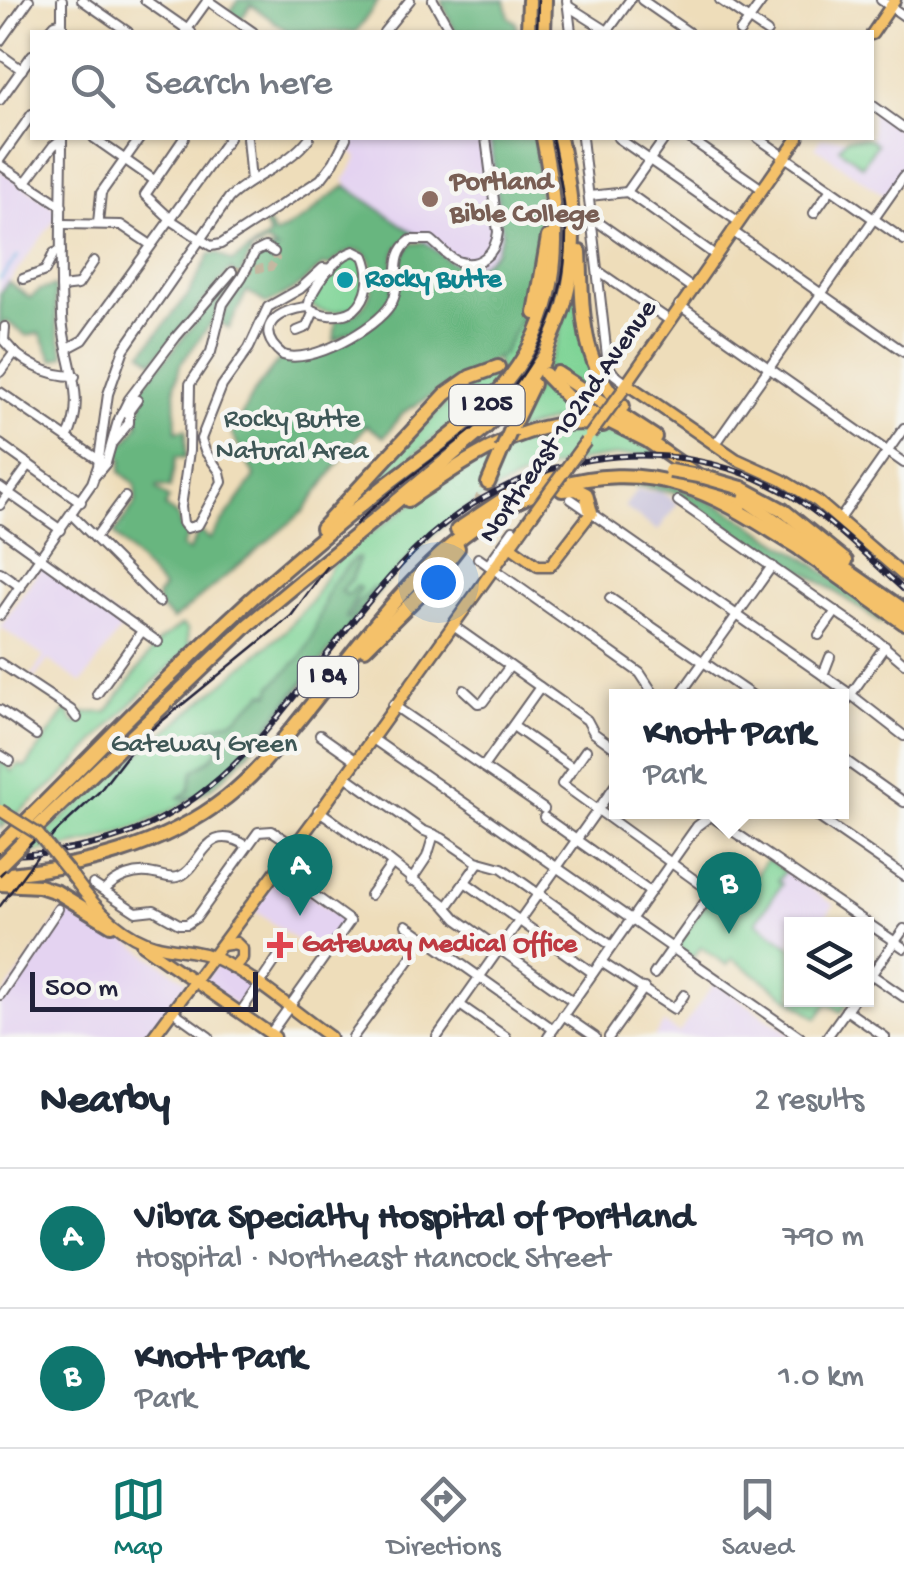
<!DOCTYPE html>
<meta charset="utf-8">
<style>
body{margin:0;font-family:"Gochi Hand",sans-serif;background:#f2f2f3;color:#1f2937}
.controls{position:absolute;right:30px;bottom:30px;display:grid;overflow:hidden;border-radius:0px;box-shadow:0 2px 8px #0004}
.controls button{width:90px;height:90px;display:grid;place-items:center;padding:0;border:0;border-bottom:2px solid #e0e1e3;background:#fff;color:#1f2937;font:50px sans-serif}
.scale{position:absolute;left:30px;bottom:25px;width:228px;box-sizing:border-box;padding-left:10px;border:5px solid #22223b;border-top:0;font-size:28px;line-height:35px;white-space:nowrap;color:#22223b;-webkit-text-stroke:8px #f6f6f2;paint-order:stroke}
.you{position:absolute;left:438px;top:582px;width:35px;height:35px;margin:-25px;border:8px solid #fff;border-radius:50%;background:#1a73e8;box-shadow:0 0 0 15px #1a73e833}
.badge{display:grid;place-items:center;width:65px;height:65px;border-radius:50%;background:#0f766e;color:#fff;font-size:32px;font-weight:700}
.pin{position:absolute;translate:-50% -82px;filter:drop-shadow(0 2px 5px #0008)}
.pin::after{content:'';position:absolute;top:52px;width:35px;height:30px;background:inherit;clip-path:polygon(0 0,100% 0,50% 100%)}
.popup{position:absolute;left:609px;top:689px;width:240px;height:130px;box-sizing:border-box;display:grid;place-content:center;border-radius:0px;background:#fff;filter:drop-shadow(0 2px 8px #0005);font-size:32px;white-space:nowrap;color:#747a83}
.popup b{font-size:38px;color:#1f2937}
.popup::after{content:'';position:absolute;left:50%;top:100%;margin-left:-20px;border:20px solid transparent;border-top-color:#fff}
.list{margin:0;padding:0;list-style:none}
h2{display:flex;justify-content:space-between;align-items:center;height:130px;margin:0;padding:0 40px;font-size:42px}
h2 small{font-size:32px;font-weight:400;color:#747a83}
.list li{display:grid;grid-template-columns:65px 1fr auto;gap:30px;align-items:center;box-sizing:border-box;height:140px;padding:0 40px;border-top:2px solid #e0e1e3}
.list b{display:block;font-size:38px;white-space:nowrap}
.list p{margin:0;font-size:32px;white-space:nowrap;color:#747a83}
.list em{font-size:32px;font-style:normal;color:#747a83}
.icon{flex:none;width:55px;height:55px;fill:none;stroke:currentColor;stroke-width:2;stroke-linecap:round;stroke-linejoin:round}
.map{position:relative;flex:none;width:904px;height:1037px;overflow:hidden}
.search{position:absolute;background:#fff;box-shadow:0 2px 8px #0004;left:30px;right:30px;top:30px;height:110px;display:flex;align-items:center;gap:25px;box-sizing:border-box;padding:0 35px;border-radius:0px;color:#747a83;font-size:38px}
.sheet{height:410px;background:#fff}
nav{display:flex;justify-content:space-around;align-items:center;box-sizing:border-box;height:140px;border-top:2px solid #e0e1e3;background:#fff;font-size:28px;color:#747a83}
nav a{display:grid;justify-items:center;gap:5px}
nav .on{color:#0f766e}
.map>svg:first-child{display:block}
</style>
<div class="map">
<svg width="904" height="1037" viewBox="0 0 904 1037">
<rect width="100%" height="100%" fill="#f6f6f2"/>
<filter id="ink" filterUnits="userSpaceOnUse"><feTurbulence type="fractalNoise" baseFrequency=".01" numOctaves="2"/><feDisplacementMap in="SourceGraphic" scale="20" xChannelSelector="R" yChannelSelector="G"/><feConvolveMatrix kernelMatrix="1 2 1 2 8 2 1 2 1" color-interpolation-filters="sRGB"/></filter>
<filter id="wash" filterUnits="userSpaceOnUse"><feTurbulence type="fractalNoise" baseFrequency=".0048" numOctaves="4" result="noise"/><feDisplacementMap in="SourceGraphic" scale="40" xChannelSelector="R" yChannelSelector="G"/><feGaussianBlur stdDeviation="2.25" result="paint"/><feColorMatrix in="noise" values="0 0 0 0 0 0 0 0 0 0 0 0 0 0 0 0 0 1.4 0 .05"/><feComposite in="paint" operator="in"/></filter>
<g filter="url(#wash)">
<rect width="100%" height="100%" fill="#eeddba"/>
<g fill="#e4d3f1">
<path d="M872,110l32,23v36l-19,27 -70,-49 6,-9h51z"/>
<path d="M352,138h138l12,91 -6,22 -15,13h-25l-110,-78 2,-2 -4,-3 14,-24 -12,-8z"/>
<path d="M0,169l58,40v6l-58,79z"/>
<path d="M43,564l82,59 -43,60 -34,-23 -16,21 -3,-2 15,-22 -44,-30z"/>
<path d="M785,871l49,34 -14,19h-28l-1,23 -35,-25 26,-37 -5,-4z"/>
<path d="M279,873l68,48 -26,37 -67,-48z"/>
<path d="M70,902l115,78 1,4 -38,53h-148v-37z"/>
<path d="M217,964l37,24 -14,20 -37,-26z"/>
<path d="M715,982l79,55h-140l10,-14 15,10z"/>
</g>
<path fill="#c6c0d9" d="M637,490l24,2 17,11 -20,28 -34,-24z"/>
<g fill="#7fd496" stroke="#507b68" stroke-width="2.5">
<path d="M847,138h21l9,6 -15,22 -23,-18z"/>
<path d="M354,254l5,1c11,17 6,35 -3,52 -16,5 -32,9 -45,-2 9,-19 23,-42 43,-51z"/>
<path d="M577,266l5,67 26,61 40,41c-54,-16 -82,-25 -135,-1l43,-89z"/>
<path d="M530,299l8,16 -13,28 -26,42 -172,141 143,-147 29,-9 -3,-13 7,-4z"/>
<path d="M567,428c39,2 59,7 93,26 -185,0 -247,94 -353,226 -21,28 -43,58 -68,82 -61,57 -138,85 -220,91l22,-22 4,2 239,-201 28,-32 21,-37 9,-9 79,-57 93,-56z"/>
<path d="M182,625l5,4 1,15 8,-2 -67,64 -67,71 -62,51v-71l12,15 6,-7 8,2 41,-58 5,11 5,4 6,-4 1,-7 23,-1 52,-71z"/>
<path d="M767,859l18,12 -7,10 4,3 -26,38 35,25 1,52 58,1 -9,12 -13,-9 -11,15 -85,-60 -5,7 -26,-18 -8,11 -17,-12 35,-49 20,13z"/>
</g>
<g fill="#67b67f" stroke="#446c5d" stroke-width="2.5">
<path d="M238,0h141l-23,32h-67l-38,-27 -10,14 -11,-7z"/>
<path d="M441,0h64l4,17 7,5 1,10h-62z"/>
<path d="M490,138h46l7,114 -8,39 -32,63 -99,58 -20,25 -18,-12 -62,86 -131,109 -14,-13 -2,-10 6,-9 -49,-54 22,-31 -1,-19 -15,-12 2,-13 -5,-6 -5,1 9,-15 5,3 13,-18 -1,-9 5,-9 -9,-9 101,-122 -4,-6 -78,92 -11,-8 46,-58 22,-41 7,-1 15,9 38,-26 -9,-17 3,-1 11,17 33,-19 18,-17 20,-13 70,49c-39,15 -12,45 -29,69 -12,17 -36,27 -53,37l2,-21c56,-5 44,-108 -6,-54l-7,-1 -28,24 -28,15 -20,-13 -18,37 -8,-5c6,-18 14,-28 25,-43 6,-10 9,-20 16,-29l15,-1 -10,-7 -15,8 -12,25 -20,26 -5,16 -35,47 -5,21 1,45 10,-2v29l-10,-1 -6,31 -12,-2 -1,3 12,10 -4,8 13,10 3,11 8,5 -7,14 7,4 10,-20 11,8 45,-62 -23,-43 20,-39 29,-38c35,13 81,-29 109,-47l10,-51 11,-15 14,-2 25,20 13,4 18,-2 15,-13 6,-17z"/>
<path d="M8,282l22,16 10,-8 15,-4 2,41 8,29 -12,4 -13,-27 -13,3 -21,-15 -6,6v-33z"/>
<path d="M607,479l65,6 53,23 80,50 81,58 18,16 -9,-8 -15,-2 -73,-49 -71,-38 -31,-24 -32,-19 -46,-8 -58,3z"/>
<path d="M359,558l-7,21 -12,12 8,5 8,-10 4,2 -14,30h4l7,-15 16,-15 2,2c-22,35 -49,67 -76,97 -22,24 -82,120 -120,111l10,-7 4,-20c15,-10 27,-14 25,-34l-16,3v-9l33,-12 29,-26 6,1 2,-8 29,-29 10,-17 20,-56 23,-25z"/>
</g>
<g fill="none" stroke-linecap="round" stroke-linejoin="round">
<path stroke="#6ab4e2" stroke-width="2.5" d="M0,279l18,-23"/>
</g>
</g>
<g filter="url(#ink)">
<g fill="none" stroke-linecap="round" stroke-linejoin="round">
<path stroke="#c5b8a1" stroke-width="8" stroke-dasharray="8 4" stroke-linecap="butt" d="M232,272l39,-5 5,-8 -2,-7"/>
<path stroke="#c5b8a1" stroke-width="12" stroke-dasharray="12 6" stroke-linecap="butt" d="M470,524l18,-41"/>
<defs>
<g id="minor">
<path d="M82,0l46,32"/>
<path d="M145,0l46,32"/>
<path d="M207,0l46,32"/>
<path d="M433,0l18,32"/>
<path d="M567,0l4,32"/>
<path d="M642,0l46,32"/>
<path d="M720,0l47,32"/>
<path d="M881,0l23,16"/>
<path d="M568,6l41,26"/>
<path d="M48,32l7,-8 7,-2"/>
<path d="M62,32v-32"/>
<path d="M185,32l23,-32"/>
<path d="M384,32l26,-32"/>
<path d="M607,32l23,-32"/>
<path d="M740,32l23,-32"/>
<path d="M0,41l29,-41"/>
<path d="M0,54l22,16"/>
<path d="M0,100l32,-45"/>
<path d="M872,105l32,23"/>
<path d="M62,138c0,59 -3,119 0,178 1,39 27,83 5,122"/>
<path d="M94,138l60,42"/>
<path d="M184,138l-39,57 29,27 37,24 10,-2 100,-65 13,-17 12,-24"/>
<path d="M247,138l4,43"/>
<path d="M582,138l26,227 6,9 13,10"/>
<path d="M618,138l121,84"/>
<path d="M689,138l73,51"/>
<path d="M758,138l146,102"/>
<path d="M0,159l32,-45"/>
<path d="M0,165l62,41"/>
<path d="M25,183l28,-37 9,-7"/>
<path d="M627,192l38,-54"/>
<path d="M589,196l38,-4 88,63"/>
<path d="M814,213l17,-24"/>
<path d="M592,218l100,70"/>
<path d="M98,223l3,-30 39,-55"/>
<path d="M62,224l59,1 30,20"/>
<path d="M732,231l172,121"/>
<path d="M274,252l-9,-5 -10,5 -13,25 -19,27 -12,48 -21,32 -1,67 -8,56 2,16 4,5 11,-3 24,-43 -2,-10 -15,-21 -4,-12 21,-53 27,-38 19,-41 32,-18 23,-21 8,1"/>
<path d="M598,271l71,49"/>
<path d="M23,279l22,-8 9,-18 7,-2"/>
<path d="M61,287l17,-2 16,-24"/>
<path d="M679,305l225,158"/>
<path d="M308,307c3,-19 27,-50 46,-56l10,5c8,19 5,41 -10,54 -14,8 -34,7 -46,-3 -29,2 -58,21 -25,48 27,10 93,-26 108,-51 13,-21 -4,-47 20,-64h20c9,7 16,17 26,21 22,8 39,-8 41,-29l-12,-94"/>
<path d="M5,327l-1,14c17,21 43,35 71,35"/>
<path d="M297,331l10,-4 7,-16"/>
<path d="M68,348l15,-8 146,-202"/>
<path d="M0,372l15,-20"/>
<path d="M0,392l99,68"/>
<path d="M113,442l16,-19v-12l8,-11"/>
<path d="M0,444l81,58"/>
<path d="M715,445l189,-269"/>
<path d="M95,476l11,-13 12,-42 11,-22 47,-62 56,-65"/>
<path d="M0,487l61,43"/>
<path d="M571,499l279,195 54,42"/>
<path d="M678,501l201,141 25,21"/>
<path d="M0,505l29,-40"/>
<path d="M72,515l87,87"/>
<path d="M840,519l64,-91"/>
<path d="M0,529l158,113"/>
<path d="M95,538l30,-41"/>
<path d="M478,558l162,115 15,23"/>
<path d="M488,565l25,-35"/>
<path d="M0,572l21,15"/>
<path d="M610,598l143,98"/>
<path d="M0,615l92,-132 6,-17 10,-72 16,-45 105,-151c25,-24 59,-32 80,-60"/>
<path d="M452,625l135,95 7,13 22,16"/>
<path d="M819,635l17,-24"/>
<path d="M0,663l71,47 6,8"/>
<path d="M823,675l7,-18"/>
<path d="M464,690l14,13 5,-1 27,-36"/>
<path d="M97,694l45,-63"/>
<path d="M679,696l93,-130"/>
<path d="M393,705l151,104"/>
<path d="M842,707l43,-61"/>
<path d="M0,710l36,25"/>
<path d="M513,726l60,42"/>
<path d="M320,735l34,24"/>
<path d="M370,737l430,300"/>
<path d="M586,750l-24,34 155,112"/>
<path d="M0,755l10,6"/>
<path d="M842,758l62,44"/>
<path d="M483,767l57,-80"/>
<path d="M344,775l78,55 20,8 34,23 26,7 110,78"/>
<path d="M318,810l69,49 57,45 13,15 116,82"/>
<path d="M705,812l199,136"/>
<path d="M811,812l93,64"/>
<path d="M544,817l106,75"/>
<path d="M411,881l16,-24 7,-23"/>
<path d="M465,882l128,91"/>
<path d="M93,884l43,28 18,-2 25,14h8l10,-7 61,-85 14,-1 21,14"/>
<path d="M104,891c12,-14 31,-21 50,-17 8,1 15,5 23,3 25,-6 26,-59 70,-31"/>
<path d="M370,895l22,-31"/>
<path d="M447,907l32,-45"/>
<path d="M406,925l147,104"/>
<path d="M601,962l73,47 10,-14"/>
<path d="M654,974l58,-82"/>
<path d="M872,975l32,22"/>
<path d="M866,982l38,-53"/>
<path d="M0,995l58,-86"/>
<path d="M460,1005l46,32"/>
<path d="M846,1010l39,27"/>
<path d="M174,1012l35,25"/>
<path d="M240,1013l40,-59"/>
<path d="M563,1015l32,22"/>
<path d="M270,1034l80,-113 -73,-53"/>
<path d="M353,1037l61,-83"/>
<path d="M437,1037l179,-253"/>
<path d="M548,1037l149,-211 19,-14"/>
<path d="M609,1037l35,-49"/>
<path d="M827,1037l27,-38"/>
</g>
<g id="major">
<path d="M872,34l23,-34"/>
<path d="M627,384l109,75 46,21 35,21 87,75"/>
<path d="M623,389l175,-251"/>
<path d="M510,546l28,20h12l41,-53"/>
<path d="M73,877c19,27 48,59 82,68 20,6 41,4 60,13 41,19 78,53 115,79"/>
<path d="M142,945l133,92"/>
<path d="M222,945l14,-2 6,6v9l-9,10"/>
<path d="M153,1037l161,-217 218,-305"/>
</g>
<g id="highway">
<path d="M528,32l1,-32"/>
<path d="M544,32l1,-32"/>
<path d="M580,252c3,56 -1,111 43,154"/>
<path d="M535,313l13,-76"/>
<path d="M543,362c6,-21 17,-39 22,-60 15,-55 6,-110 -5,-164"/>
<path d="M557,373l98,64"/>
<path d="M545,374l29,30 74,37 92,64"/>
<path d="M510,432l23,-48"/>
<path d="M488,483l14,-33"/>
<path d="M742,488l41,22 63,51"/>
<path d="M562,490l14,-1 10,5 5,19"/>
<path d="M737,494l167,116"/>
<path d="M408,500c58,-39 121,-87 195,-75"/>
<path d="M322,528l124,-134 24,-17 28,-10"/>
<path d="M457,530l51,-34 45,-18"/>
<path d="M800,549l104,74"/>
<path d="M365,649l65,-65 28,-36"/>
<path d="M25,839l223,-214 238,-198 33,-34 26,-38"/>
<path d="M0,847c90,-88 176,-181 270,-265 38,-33 77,-66 116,-97 54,-42 113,-78 145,-141 34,-67 26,-135 12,-206"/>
<path d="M0,875c81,-8 162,-27 227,-78 28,-22 50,-50 72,-77 73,-89 140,-196 254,-233 41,-13 86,-15 127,-2 46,14 87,44 127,68"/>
<path d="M0,884l39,2 18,6 54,33"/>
</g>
</defs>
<use href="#minor" stroke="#696367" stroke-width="12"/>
<use href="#major" stroke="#696367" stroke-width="15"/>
<use href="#highway" stroke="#696367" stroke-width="18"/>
<use href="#minor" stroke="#fff" stroke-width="8"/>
<use href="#major" stroke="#f4c16a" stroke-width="10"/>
<use href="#highway" stroke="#f4c16a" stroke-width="12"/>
<g stroke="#22223b" stroke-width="2.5">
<path d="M537,32l1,-32"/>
<path d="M356,524c36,-37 80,-65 120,-98 58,-48 91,-121 90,-197 -1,-31 -8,-61 -14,-91"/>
<path d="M0,875l37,-37"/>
<path d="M0,906l54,-72 45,-42 41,-53 151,-123 36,-49"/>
</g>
<defs>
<path id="rail" d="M0,855c234,-1 276,-162 413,-303 98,-99 252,-128 375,-58 43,25 79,63 116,96"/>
</defs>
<use href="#rail" stroke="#22223b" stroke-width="6"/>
<use href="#rail" stroke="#f6f6f2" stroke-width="2.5" stroke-dasharray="8" stroke-linecap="butt"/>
<defs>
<g id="major-bridge">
<path d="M590,435l33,-45"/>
<path d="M532,515l54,-74"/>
<path d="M0,810l38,24 35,43"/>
</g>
<g id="highway-bridge">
<path d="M502,450l8,-18"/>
<path d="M670,471l34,6 38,11"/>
<path d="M0,865l23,-23"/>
</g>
</defs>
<use href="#major-bridge" stroke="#696367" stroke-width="15" stroke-linecap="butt"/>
<use href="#highway-bridge" stroke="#696367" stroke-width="18" stroke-linecap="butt"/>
<use href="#major-bridge" stroke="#f4c16a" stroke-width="10"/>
<use href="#highway-bridge" stroke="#f4c16a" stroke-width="12"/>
</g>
</g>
<circle fill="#8d6e63" stroke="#f6f6f2" stroke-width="4" cx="430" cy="199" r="10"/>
<circle fill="#0f9aa8" stroke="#f6f6f2" stroke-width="4" cx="345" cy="280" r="10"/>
<path fill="#e0444e" stroke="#f6f6f2" stroke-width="4" d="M275 930h10v10h10v10h-10v10h-10v-10h-10v-10h10z"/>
<g text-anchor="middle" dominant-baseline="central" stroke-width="9" stroke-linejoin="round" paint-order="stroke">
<g fill="#f6f6f2" stroke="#626272" stroke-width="2.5">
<rect x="449.5" y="385" width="75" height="40" rx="8"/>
<rect x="298" y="657" width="60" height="40" rx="8"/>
</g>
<g font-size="25" font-weight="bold" fill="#22223b">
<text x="487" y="405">I 205</text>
<text x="328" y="677">I 84</text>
</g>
<g font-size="28" font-weight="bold" fill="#785e54" stroke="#f6f6f2" text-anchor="start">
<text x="450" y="183">Portland<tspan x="450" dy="32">Bible College</tspan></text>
</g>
<g font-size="28" font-weight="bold" fill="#0d838f" stroke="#f6f6f2" text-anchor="start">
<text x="365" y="280">Rocky Butte</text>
</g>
<g font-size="28" fill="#3e5756" stroke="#f6f6f2">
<text x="292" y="420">Rocky Butte<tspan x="292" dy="32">Natural Area</tspan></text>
<text x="204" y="745">Gateway Green</text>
</g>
<g font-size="28" fill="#22223b" stroke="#f6f6f2">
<text transform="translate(569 422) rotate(-55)">Northeast 102nd Avenue</text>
</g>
<g font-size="28" font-weight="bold" fill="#be3a42" stroke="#f6f6f2" text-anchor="start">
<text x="302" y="945">Gateway Medical Office</text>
</g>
</g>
</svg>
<div class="controls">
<button><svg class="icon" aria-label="layers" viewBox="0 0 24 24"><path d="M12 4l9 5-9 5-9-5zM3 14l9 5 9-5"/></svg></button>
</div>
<div class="scale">500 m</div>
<div class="you"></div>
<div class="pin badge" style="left:300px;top:916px">A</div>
<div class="pin badge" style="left:729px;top:934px">B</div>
<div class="popup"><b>Knott Park</b>Park</div>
<div class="search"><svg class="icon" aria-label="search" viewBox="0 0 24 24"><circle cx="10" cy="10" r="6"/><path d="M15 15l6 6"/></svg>Search here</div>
</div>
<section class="sheet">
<h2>Nearby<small>2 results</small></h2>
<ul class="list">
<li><span class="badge">A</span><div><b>Vibra Specialty Hospital of Portland</b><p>Hospital · Northeast Hancock Street</p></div><em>790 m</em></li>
<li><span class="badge">B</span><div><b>Knott Park</b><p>Park</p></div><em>1.0 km</em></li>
</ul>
</section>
<nav>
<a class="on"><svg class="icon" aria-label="map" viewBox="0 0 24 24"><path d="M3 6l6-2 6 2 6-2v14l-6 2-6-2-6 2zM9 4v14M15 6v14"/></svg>Map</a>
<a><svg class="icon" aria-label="directions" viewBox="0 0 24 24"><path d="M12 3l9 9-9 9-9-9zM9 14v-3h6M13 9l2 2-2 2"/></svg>Directions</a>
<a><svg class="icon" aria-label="saved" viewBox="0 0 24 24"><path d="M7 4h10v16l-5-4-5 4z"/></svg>Saved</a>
</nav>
